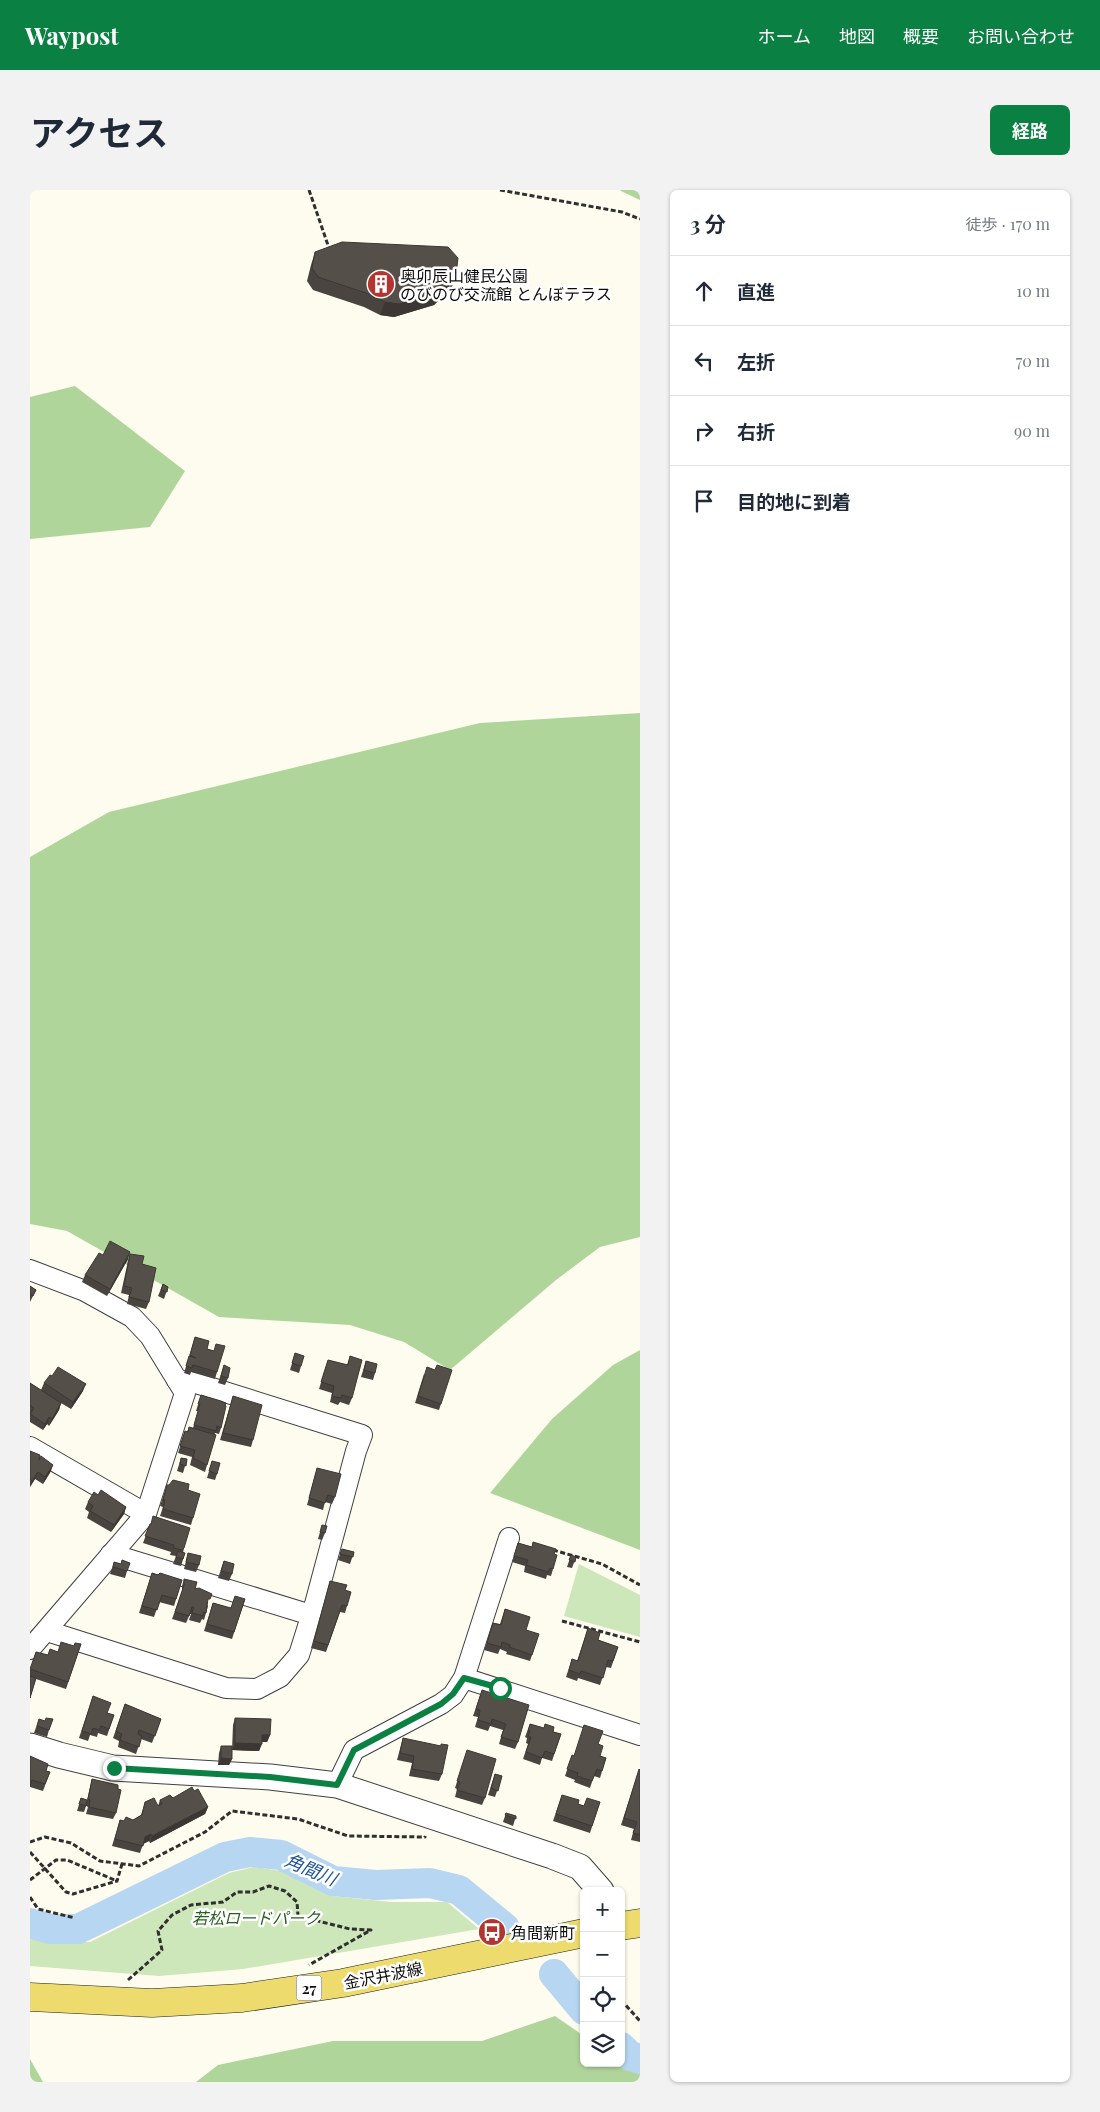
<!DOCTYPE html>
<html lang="ja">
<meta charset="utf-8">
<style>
body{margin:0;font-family:"Playfair Display","Noto Sans JP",serif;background:#f2f2f3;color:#1f2937}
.controls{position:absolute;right:15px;bottom:15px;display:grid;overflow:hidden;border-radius:8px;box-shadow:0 1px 4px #0004}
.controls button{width:45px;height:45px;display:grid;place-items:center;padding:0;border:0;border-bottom:1px solid #e0e1e3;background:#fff;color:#1f2937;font:25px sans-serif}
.stop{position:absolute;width:15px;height:15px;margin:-11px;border:4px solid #0b8043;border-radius:50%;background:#fff}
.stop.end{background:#0b8043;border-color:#fff;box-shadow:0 1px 5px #0008}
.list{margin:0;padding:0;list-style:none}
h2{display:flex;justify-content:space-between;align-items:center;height:65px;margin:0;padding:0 20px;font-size:21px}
h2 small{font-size:16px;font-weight:400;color:#747a83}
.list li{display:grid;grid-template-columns:32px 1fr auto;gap:15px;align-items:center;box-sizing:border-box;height:70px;padding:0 20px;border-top:1px solid #e0e1e3}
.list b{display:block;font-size:19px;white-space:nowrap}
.list em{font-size:16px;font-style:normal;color:#747a83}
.icon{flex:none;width:28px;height:28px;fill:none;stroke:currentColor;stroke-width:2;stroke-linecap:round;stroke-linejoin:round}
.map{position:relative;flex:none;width:610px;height:1892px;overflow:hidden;border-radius:8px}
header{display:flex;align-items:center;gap:30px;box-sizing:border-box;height:70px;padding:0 25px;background:#0b8043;color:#fff}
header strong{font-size:24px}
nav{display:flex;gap:28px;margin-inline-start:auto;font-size:18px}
.intro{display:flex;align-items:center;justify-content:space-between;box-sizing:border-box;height:120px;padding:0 30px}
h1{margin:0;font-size:35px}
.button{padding:12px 22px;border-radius:8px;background:#0b8043;color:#fff;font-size:18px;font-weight:700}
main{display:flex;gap:30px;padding:0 30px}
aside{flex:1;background:#fff;border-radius:8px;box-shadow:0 1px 4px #0004}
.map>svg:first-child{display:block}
</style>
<header>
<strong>Waypost</strong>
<nav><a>ホーム</a><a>地図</a><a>概要</a><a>お問い合わせ</a></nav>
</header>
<div class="intro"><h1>アクセス</h1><a class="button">経路</a></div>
<main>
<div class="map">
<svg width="610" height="1892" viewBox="0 0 610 1892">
<rect width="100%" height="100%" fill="#fefcee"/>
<g fill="#cde6ba">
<path d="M549,1374l61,31v42l-76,-21z"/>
<path d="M224,1677l28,4 50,25 59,6h56l32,27 -236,40 -84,7 -129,-10v-29l24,6 36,-1 139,-69z"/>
</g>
<g fill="#b0d59b">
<path d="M590,0h20v10l-19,-9z"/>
<path d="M45,196l110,85 -35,56 -120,12v-142z"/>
<path d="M610,523v524l-40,10 -44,33 -106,90 -46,-28 -54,-17 -131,-8 -152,-86 -37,-7v-367l79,-45 371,-89z"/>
<path d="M610,1160v200l-150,-57 62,-74 61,-54z"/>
<path d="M525,1826l29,20v27h37v-2l10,7 9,2v12h-444l22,-17 115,-24h149z"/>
<path d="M0,1869l13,23h-13z"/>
</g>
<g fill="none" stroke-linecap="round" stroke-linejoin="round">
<g stroke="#b7d6f1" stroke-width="30">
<path d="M0,1733l20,6h28l147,-72 25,-5 31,3 52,26 43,4 54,-2 29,7 46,38"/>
<path d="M524,1784l30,36"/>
<path d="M591,1857l9,9 10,3"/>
</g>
<defs>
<g id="minor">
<path d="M0,1080l55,21 47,26 18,19 35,57 -39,121 -116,135"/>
<path d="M0,1257l116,67"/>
<path d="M81,1364l200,61"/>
<path d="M17,1441l179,57 31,1 23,-12 19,-22 16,-51 41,-153 6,-16 -166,-52 -19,-3"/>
<path d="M434,1488l45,-140"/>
<path d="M307,1595l17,-35 87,-46 12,-9 11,-17 176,57"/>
</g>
<path id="tertiary" d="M0,1556l29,9 54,13 157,9 67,8 215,71 28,11 21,24"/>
<g id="primary">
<path d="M591,1736l19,-3"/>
<path d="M0,1807l122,6 90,-5 101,-15 241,-50"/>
</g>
</defs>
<use href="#minor" stroke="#404040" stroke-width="22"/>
<use href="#tertiary" stroke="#404040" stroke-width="27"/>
<use href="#primary" stroke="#1e1e1e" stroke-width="29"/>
<g stroke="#2f2f2f" stroke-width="3" stroke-dasharray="5 2.5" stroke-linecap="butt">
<path d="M279,0l21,61"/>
<path d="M470,0l122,22 18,7"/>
<path d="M523,1360l49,14 38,21"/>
<path d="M532,1431l78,21"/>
<path d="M0,1652l15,-5 26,6 29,18 39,5 66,-34 27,-21 66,8 50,17 77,1v-1"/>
<path d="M0,1662l36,40 7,2 44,-13 5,-17"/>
<path d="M0,1690l26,-20h11l50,21"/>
<path d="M0,1707l8,12 37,9"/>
<path d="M98,1790l34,-30 -4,-19 14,-16 19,-10 32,-3 14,-10h16l16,-6 16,5 12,11 1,14 52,13 21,1 -62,35"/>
<path d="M591,1810l19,21"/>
</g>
<use href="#minor" stroke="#fff" stroke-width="20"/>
<use href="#tertiary" stroke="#fff" stroke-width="25"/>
<use href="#primary" stroke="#eedb6e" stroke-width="28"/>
</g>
<g fill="#494440">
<path d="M285,62l137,35 -18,18 -40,12 -14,-2 -16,-8 -51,-17 -6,-9 4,-16z"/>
<path d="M100,1064l12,10 7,38 -3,7 -19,-5 2,-9 -8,-2 7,-32z"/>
<path d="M73,1065l25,4 -21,37 -25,-14 3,-7z"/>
<path d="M133,1094l5,3 -4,12 -6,-3z"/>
<path d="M0,1096l6,4 -6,12z"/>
<path d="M165,1147l12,12 7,2 3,21 -2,7 -24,-7 -1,3 -6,-2z"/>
<path d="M265,1163l6,13 -2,7 -9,-3z"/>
<path d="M320,1166l2,42 -3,7 -9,-3 -2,3 -8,-3 2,-9 -13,-4 9,-29 19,5z"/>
<path d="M336,1171l9,12 -2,7 -12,-3z"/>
<path d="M194,1175l4,13 -3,7 -7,-2z"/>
<path d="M394,1184l17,30 -2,6 -24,-7z"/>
<path d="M0,1193l11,7 3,-7 39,8 -12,18 -10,-6 -2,7 -10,16 -2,-2 -4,6 -13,-8z"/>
<path d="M171,1205l20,33 -2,6 -4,-1 -8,32 -2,7 -15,-7 2,-8 -14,-4 7,-22 2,1 2,-5 4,1 5,-17h-2z"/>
<path d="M203,1206l20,44 -2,7 -31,-7z"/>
<path d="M0,1261l21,20 -8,13 -8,-5 -5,8z"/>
<path d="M151,1268l6,1 -4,14 -6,-2z"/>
<path d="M182,1271l5,13 -2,6 -8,-2z"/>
<path d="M287,1278l18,29 -3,7 -7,-2 -2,8 -16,-5z"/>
<path d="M137,1295l21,5 5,28 -2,7 -31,-9 3,-9 -3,-1z"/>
<path d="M58,1312l38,5 -2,7 -13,18 -24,-14 2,-6 -4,-3z"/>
<path d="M120,1334l34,24 -1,5h2l-4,13 -8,-2 3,-8 -6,-1 1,-3 -28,-9z"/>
<path d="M292,1335l3,8 -3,7 -4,-1z"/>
<path d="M488,1353l36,11 -1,15 -2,7 -4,-1 -1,4 -22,-7 1,-6 -13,-4z"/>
<path d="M312,1359l12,3 -4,12 -12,-4z"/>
<path d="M158,1363l11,12 -3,7 -12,-3z"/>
<path d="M541,1365l5,2 -4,11 -5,-1z"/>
<path d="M194,1371l8,13 -3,7 -11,-3z"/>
<path d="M84,1372l7,2 6,7 -2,7 -15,-4z"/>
<path d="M122,1383l30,7 -8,26 -15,-4 -5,15 -15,-4z"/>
<path d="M154,1389l11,10 13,17 -4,14 -2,-1 -2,4 -11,-3 2,-6h-1l-4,9 -14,-4 10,-27v-6z"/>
<path d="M300,1391l15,9 2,16 -2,7 -5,-1 -14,40 -15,-4z"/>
<path d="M215,1409l-13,40 -28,-8 9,-28 17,5z"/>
<path d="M475,1419l21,21 6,25 -2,6 -24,-7 1,-2 -7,-3 -2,5 -14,-4 9,-27 7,1z"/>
<path d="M558,1438l10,12 20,7 -7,21 -5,-1 -6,18 -22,-7 -1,3 -11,-4 6,-18 5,2z"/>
<path d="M51,1454l-15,45 -30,-10 -6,19v-28l6,-18 12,3z"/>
<path d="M452,1500l36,52 -3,7 -16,-5 4,-14 -13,-4 -2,5 -13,-4 3,-10 -5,-1z"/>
<path d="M63,1506l14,17 7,2 -7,21 -9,-3 -1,4 -7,-2 -2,6 -9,-3z"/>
<path d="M95,1514l36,15 -9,24 -11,-4 -5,15 -18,-7 1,-6 -6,-3z"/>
<path d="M205,1528l35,17 -3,7h-5l-3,9 -27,-1 1,-25z"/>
<path d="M9,1529l10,11 -2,7 -13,-4z"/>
<path d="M500,1534l31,10 -9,27 -10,-3 -2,7 -17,-6 5,-15 -2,-1 1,-5 -2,-1z"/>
<path d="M373,1548l39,36 -3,7 -30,-5 3,-13 -15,-3 4,-15z"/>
<path d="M568,1554l2,12 6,2 -6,20 -6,-2 -4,12 -16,-6 1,-2 -10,-4 7,-21 2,1z"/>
<path d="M191,1556l11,13 -3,6h-11l1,-12z"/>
<path d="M0,1566l16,15 4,1 -7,19 -13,-4z"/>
<path d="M435,1567l20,41 -3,7 -27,-8 2,-8 -2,-1z"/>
<path d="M610,1580v72l-9,-2 3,-11 -13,-4 16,-49z"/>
<path d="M465,1584l7,2 -7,21 -7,-2z"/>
<path d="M62,1589l26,10 -2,24 -3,6 -27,-5 2,-7 -2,-1 -2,6 -7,-1 4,-13 6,2z"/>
<path d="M532,1605l16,9 6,2 16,-4 -10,31 -37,-12z"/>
<path d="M143,1608l35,9 -3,7 -55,29 -1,-2 -6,3 -3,9 -28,-7 8,-26 4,1 9,-1 8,-5 4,-13 13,4 2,-6z"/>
<path d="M476,1623l10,3 -3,10 -10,-4z"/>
</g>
<g fill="#3c3734">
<path d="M426,84l-4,13 -18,18 -40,12 -14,-2 5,-13z"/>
<path d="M100,1062l-2,7 -21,37 3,-7z"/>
<path d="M56,1194l-3,7 -12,18 2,-7z"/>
<path d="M31,1213l-2,7 -10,16 3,-7z"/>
<path d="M19,1227l-2,7 -4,6 2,-6z"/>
<path d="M23,1275l-2,6 -8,13 2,-7z"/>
<path d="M8,1282l-3,7 -5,8 2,-6z"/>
<path d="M96,1317l-2,7 -13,18 3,-7z"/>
<path d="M232,1545h8l-3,7h-8z"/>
<path d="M205,1553l27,1 -3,7 -27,-1z"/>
<path d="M191,1568l11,1 -3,6h-11z"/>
<path d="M178,1617l-3,7 -55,29 2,-7z"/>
<path d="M121,1644l-2,7 -6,3 2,-7z"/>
</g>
<g fill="#554f4a" stroke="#3c3734">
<path d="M312,52l106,5 10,11 -2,16 -17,18 -40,12 -14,-2 -16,-8 -51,-17 -6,-9 3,-16z"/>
<path d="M80,1051l20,11 -20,37 -25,-14 14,-22 4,2z"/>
<path d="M100,1064l14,2 -2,8 14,4 -7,34 -20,-5 3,-9 -8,-2z"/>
<path d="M133,1094l5,3 -1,5 -6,-2z"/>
<path d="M0,1096l6,4 -3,6 -3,-2z"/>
<path d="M165,1147l14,4 -2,8 7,2 2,-7 9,2 -8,26 -24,-7 -1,3 -6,-2 3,-10 7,2 -6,-3z"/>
<path d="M265,1163l9,3 -3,10 -9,-3z"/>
<path d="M320,1166l12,4 -10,38 -10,-3 -1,3 -9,-2 2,-10 -13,-4 7,-22 20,5z"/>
<path d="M336,1171l11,3 -2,9 -11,-3z"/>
<path d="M194,1175l6,3 -2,10 -7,-2z"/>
<path d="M407,1175l15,5 -11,34 -23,-8 9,-29 8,3z"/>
<path d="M28,1177l28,17 -13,18 -29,-19 6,-8 2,1z"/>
<path d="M0,1193l31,20 -9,16 -3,-2 -4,7 -15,-10 4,-6 -4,-3z"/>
<path d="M171,1205l20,6 5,2 -1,3h1l-5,22 -4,-2 -1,5 -22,-6 6,-21h-2z"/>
<path d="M203,1206l29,9 -9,35 -30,-7z"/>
<path d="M159,1237l27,8 -9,30 -14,-7 2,-8 -15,-4 5,-15 3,1z"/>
<path d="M0,1261l10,4 -1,5 2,-4 12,9 -8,12 -7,-5 -6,9 -2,-2z"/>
<path d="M151,1268l6,1 -1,7 -6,-2z"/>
<path d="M182,1271l8,2 -3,11 -8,-3z"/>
<path d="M287,1278l24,6 -6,23 -7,-2 -3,8 -16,-5z"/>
<path d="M143,1290l16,4 -1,6 12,4 -7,24 -30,-9 2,-9h-2l4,-15h2z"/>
<path d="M71,1300l25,17 -12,18 -24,-14 3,-5 -5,-4 6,-10 4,3z"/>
<path d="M123,1326l37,12 -6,20 -2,2 -9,-2 1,-3 -29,-9 5,-12h1z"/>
<path d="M292,1335l5,1 -2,7 -5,-1z"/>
<path d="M503,1352l23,7 -2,5 3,1 -4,14 -3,-1 -2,4 -22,-7 2,-5 -14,-4 4,-13 14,4z"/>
<path d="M312,1359l12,3 -1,5 -13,-3z"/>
<path d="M148,1361l7,2 -2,6 -7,-2z"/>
<path d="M158,1363l13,3 -2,9 -13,-3z"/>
<path d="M541,1365l5,2 -1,5 -6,-2z"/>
<path d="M92,1370l8,3 -3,8 -14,-4 1,-5 7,2z"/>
<path d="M194,1371l10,3 -2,10 -11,-3z"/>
<path d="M122,1383l6,2 2,-2 22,7 -6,19 -14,-4 -5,15 -15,-4z"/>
<path d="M154,1389l13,3 -2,7 4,-1 13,6 -2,5h-2l-2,14 -2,-1 -1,4 -11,-3 2,-6h-2l-3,9 -14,-4 9,-27z"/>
<path d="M300,1391l17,4 -2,5 6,2 -4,14 -5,-1 -14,40 -14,-4z"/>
<path d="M205,1406l10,3 -11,33 -27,-8 6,-21 18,5z"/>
<path d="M475,1419l25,8 -4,13 13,4 -7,21 -23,-8 1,-2 -8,-3 -1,5 -14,-4 6,-20 8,2z"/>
<path d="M558,1438l12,5 -2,7 20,7 -5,14 -5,-1 -5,18 -22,-7 -1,3 -11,-4 3,-11 6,2z"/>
<path d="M31,1452l13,4 1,-3 6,1 -13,38 -38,-13 6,-17 12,3 2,-6 8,3z"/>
<path d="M0,1486l6,2 -6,20z"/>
<path d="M452,1500l47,15 -11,37 -17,-5 5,-13 -14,-5 -1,5 -13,-4 2,-10 -4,-1z"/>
<path d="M63,1506l18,7 -4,10 7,2 -5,14 -8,-3 -2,4 -6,-2 -2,6 -9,-3z"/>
<path d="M95,1514l36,15 -6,17 -16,-6 -1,4 4,2 -3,11 -19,-7 2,-6 -6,-3z"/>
<path d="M16,1528l7,1 -4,11 -12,-4 2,-7 6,2z"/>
<path d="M205,1528l36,1 -1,16h-8v9l-27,-1z"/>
<path d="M500,1534l14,4 1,-4 9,3 -1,5 8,2 -7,20 -9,-3 -3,7 -16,-6 5,-15h-3l2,-6h-2z"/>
<path d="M554,1535l19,6 -5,13 5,2 -3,10 6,2 -4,13 -5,-2 -5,12 -15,-5 1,-3 -11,-4 5,-14 2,1z"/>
<path d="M373,1548l38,8v-2l7,1 -6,29 -30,-5 2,-13 -14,-3z"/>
<path d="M191,1556h11v13l-11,-1z"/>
<path d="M437,1560l29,9 -11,39 -28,-8 3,-8 -3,-1z"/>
<path d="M0,1566l18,8 -2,7 4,1 -5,12 -13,-4 -2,6z"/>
<path d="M609,1579l1,1v65l-7,-2 4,-11 -13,-4z"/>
<path d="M465,1584l7,2 -4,15 -7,-3z"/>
<path d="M62,1589l26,6v4l3,1 -5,23 -27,-6 1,-7 -2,-1z"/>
<path d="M162,1597l2,4 4,-2 10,18 -56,29 -1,-2 -6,3 -2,9 -28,-7 5,-19 4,1 2,-4 7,3 9,-5 3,-13 9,-4 4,8 4,-2 -2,-4 10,-5 3,3z"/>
<path d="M532,1605l17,5 -1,4 6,2 3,-8 13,4 -8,24 -36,-12z"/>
<path d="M51,1608l6,2 -1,6 -7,-2z"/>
<path d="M476,1623l10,3v3l-11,-4z"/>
</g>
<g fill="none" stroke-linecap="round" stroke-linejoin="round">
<path stroke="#0b8043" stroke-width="6" d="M84,1578l156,9 67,8 17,-35 87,-46 12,-10 11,-16 36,10"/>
</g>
<defs>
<symbol id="building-disc" viewBox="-11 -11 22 22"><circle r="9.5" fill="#b23530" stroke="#fff"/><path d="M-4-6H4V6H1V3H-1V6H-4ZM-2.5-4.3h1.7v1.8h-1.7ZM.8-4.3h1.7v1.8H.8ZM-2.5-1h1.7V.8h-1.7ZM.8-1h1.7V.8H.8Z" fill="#fff"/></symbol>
<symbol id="bus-disc" viewBox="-11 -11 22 22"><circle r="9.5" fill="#b23530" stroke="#fff"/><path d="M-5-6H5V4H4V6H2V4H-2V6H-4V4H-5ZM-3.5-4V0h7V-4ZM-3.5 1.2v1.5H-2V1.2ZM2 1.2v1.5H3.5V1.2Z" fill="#fff"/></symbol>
</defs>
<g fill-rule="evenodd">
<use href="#building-disc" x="335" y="78" width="32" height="32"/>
<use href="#bus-disc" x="446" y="1726" width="32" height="32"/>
</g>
<g text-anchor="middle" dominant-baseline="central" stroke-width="5" stroke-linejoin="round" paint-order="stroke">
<rect fill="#fff" stroke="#565656" stroke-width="1" x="266.5" y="1785.5" width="25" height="25" rx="4"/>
<g font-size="15" font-weight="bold" fill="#0d0d0d">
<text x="279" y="1798">27</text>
</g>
<g font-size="16" fill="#0d0d0d" stroke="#fff" text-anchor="start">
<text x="370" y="85">奥卯辰山健民公園<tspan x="370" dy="18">のびのび交流館 とんぼテラス</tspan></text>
<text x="481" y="1742">角間新町</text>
</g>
<g font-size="16" font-style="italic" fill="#296022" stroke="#fff">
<text x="226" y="1727">若松ロードパーク</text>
</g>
<g font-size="16" fill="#0d0d0d" stroke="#fff">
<text transform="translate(353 1785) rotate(-11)">金沢井波線</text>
</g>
<g font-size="18" font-style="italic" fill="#205795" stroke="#fff">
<text transform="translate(281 1679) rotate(23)">角間川</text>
</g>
</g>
</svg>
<div class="controls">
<button>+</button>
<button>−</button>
<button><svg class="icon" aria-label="locate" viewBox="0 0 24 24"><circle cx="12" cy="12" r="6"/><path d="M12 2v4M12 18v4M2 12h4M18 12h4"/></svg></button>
<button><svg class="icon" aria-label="layers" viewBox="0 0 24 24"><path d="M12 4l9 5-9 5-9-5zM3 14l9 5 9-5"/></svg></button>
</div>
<div class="stop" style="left:470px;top:1498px"></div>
<div class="stop end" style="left:84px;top:1578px"></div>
</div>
<aside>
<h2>3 分<small>徒歩 · 170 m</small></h2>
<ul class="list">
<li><svg class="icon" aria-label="ahead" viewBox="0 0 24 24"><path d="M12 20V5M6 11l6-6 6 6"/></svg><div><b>直進</b></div><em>10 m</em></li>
<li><svg class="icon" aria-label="left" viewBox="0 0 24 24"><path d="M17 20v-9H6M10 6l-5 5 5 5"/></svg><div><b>左折</b></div><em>70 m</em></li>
<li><svg class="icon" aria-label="right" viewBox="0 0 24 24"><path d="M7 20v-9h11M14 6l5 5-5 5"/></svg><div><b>右折</b></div><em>90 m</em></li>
<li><svg class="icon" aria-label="arrive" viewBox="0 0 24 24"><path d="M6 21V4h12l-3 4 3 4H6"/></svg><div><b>目的地に到着</b></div></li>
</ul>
</aside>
</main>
